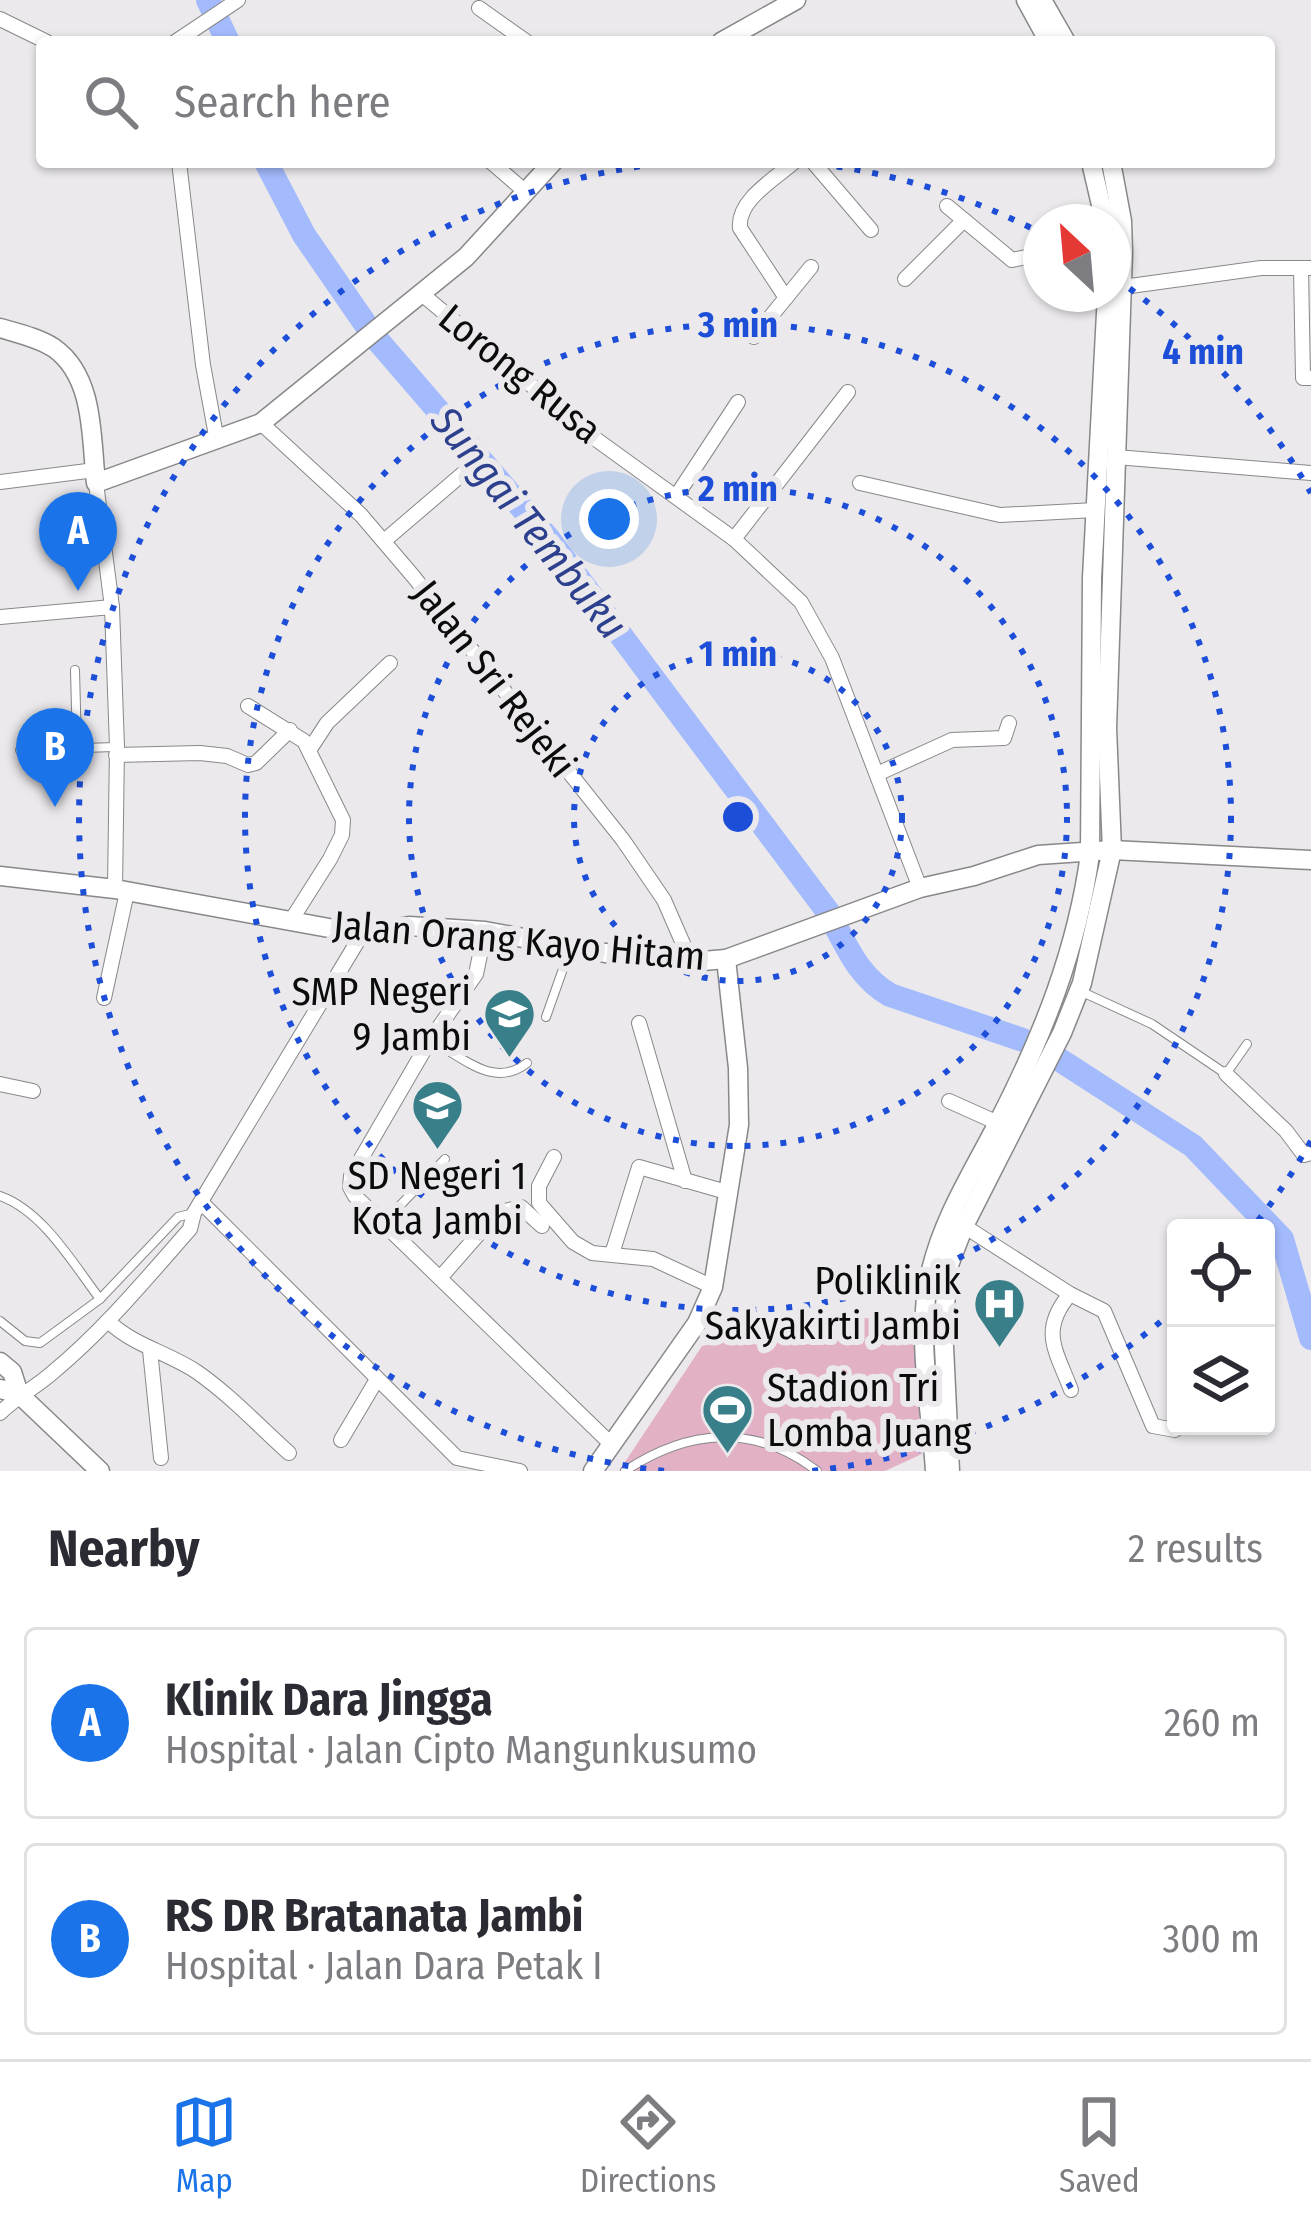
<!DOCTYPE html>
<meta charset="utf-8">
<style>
body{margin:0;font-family:"Fira Sans Condensed",sans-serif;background:#f2f2f3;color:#2b2b33}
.controls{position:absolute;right:36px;bottom:36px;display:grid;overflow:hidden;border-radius:12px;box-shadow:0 3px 9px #0004}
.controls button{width:108px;height:108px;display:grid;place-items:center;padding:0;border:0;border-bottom:3px solid #e1e1e2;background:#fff;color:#2b2b33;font:60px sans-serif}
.compass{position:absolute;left:1023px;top:204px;width:108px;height:108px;border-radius:50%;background:#fff;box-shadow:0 3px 9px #0004;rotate:334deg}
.you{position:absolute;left:609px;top:519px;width:42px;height:42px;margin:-30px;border:9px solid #fff;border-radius:50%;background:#1a73e8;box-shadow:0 0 0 18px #1a73e833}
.badge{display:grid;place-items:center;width:78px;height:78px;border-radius:50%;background:#1a73e8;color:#fff;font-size:39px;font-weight:700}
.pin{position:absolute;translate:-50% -99px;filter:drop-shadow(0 3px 6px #0008)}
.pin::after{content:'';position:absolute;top:63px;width:42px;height:36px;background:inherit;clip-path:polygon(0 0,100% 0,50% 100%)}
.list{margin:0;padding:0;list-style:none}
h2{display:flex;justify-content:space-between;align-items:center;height:156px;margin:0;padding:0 48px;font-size:51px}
h2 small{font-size:39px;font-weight:400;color:#7c7c81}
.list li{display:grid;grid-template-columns:78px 1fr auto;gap:36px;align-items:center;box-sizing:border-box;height:192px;margin:0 24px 24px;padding:0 24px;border:3px solid #e1e1e2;border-radius:12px}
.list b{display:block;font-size:45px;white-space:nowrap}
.list p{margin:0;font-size:39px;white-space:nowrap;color:#7c7c81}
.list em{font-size:39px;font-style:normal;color:#7c7c81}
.icon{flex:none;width:66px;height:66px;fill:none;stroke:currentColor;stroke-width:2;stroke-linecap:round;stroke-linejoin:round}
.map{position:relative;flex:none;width:1311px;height:1471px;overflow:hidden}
.search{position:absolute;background:#fff;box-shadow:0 3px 9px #0004;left:36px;right:36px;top:36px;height:132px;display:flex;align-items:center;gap:30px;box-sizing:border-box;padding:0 42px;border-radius:12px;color:#7c7c81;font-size:45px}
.sheet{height:588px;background:#fff}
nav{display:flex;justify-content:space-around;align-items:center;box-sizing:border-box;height:168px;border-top:3px solid #e1e1e2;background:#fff;font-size:33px;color:#7c7c81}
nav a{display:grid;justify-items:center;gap:6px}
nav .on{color:#1a73e8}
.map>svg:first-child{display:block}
</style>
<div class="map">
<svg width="1311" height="1471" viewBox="0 0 1311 1471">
<rect width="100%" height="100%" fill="#ebe9ec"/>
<path fill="#e3b1c6" d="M854,1317l59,5 9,132 -37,17h-266l83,-125z"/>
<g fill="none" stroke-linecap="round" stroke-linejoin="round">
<g stroke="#a3bafd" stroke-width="24">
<path d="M208,0l20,42"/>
<path d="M266,162l38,73 69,100 175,203 280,374c18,32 29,64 62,83l133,45"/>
<path d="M1060,1060l133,86 89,93 29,99"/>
</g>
<defs>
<g id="lane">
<path d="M75,670l2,78"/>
<path d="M20,750l95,-3"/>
<path d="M1080,991l72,33 74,50 21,-30"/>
<path d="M546,1017l24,-68"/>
<path d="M431,1041c34,17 62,48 96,22"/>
<path d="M0,1196c43,15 74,69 100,103"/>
<path d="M384,1222l61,-63"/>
<path d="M0,1321l25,20 15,2 60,-44 78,-82 16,-4"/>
<path d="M625,1471c63,-42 130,-48 192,0"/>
</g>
<g id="street">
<path d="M479,8l48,34"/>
<path d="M0,19l47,23"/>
<path d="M175,42l63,-42"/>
<path d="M179,162l24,203 14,76"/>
<path d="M491,162l36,31"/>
<path d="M813,162l58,68"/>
<path d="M947,206l65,54 29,-6"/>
<path d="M1301,268l2,110h8"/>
<path d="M905,279l59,-59"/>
<path d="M1123,287l138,-19h50"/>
<path d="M423,295l174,145 137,99 67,63 31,56 88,230"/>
<path d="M786,298l-46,-70c-3,-28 35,-49 54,-66"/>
<path d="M754,337l57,-70"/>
<path d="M261,423l100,92 52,61 210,264 41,60 27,62"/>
<path d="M1116,457l195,16"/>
<path d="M0,482l95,-12"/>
<path d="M96,483l16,124 5,140 -2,142"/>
<path d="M860,483l140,32 95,-5"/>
<path d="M677,495l61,-93"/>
<path d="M734,539l114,-147"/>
<path d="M384,541l83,-71"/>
<path d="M0,617l112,-10"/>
<path d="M248,706l56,35 39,79 -1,15 -12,24 -38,60"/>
<path d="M310,749l17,-26 63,-60"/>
<path d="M116,755l84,-2 27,3 21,9 8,-2 34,-33"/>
<path d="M877,774l75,-34 52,-2 5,-15"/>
<path d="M485,931l-9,43 -46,66 -79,136 -1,11 5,9 256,248"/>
<path d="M104,998l23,-106"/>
<path d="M639,1023l46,158"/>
<path d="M1226,1074l60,57 18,24 7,-2"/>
<path d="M0,1084l33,7"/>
<path d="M949,1101l49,22"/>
<path d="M554,1157l-15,29v17l34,39 19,11 61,6 60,28"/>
<path d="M203,1204l254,254 63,13"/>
<path d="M964,1226l106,68 34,17 49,115 22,4"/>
<path d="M612,1254l27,-87 91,26"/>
<path d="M440,1278l57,-65 24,-6 21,19"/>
<path d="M1070,1294c-31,37 -14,56 1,96"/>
<path d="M108,1321c26,25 59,31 89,51 33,23 62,54 92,81"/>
<path d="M150,1350l11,108"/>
<path d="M0,1413c16,-16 35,-25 52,-40 51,-42 94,-94 138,-144l4,-16 168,-279"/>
<path d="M341,1440l35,-59"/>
</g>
<g id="secondary">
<path d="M1026,0l23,42"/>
<path d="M1042,0l24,42"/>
<path d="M721,42l75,-42"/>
<path d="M1091,162l14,60"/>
<path d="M0,328c17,5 39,10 54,20 41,29 37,91 42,135l165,-60 205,-166 87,-95"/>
<path d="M0,876l115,13 247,45 47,-8 76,5 120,22 86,9 35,-3 194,-71 54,-12 64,-21 74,-5 199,10"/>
<path d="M0,1362l12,10 7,22"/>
<path d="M0,1389l19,5 81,77"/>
<path d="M593,1471l104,-148 16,-36 26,-162 -1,-57 -12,-109"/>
<path d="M935,1471c-4,-65 -20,-136 -4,-201 13,-54 43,-100 68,-149 44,-86 78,-171 91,-267l2,-276 15,-284"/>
<path d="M950,1471l-7,-145 6,-61 15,-39 98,-193 20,-50 30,-133 -5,-122 16,-476 -1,-31 -11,-59"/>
</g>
</defs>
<use href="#lane" stroke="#888789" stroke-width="10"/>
<use href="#street" stroke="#888789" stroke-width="16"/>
<use href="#secondary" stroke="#888789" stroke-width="21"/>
<use href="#lane" stroke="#fff" stroke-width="8"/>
<use href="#street" stroke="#fff" stroke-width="14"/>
<use href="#secondary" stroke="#fff" stroke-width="18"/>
</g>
<g fill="none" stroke="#1d4ed8" stroke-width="6" stroke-dasharray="6 12">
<circle cx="738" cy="817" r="164"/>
<circle cx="738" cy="817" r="329"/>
<circle cx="738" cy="817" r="493"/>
<path d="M1311 1141A658 658 0 0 1 1253 1227M1174 1310A658 658 0 0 1 812 1471M664 1471A658 658 0 0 1 675 162M801 162A658 658 0 0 1 1037 231M1115 278A658 658 0 0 1 1311 493"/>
</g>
<defs>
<symbol id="school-pin" viewBox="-11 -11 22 30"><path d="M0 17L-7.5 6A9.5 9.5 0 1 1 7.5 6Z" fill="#387f89" stroke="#ebe9ec"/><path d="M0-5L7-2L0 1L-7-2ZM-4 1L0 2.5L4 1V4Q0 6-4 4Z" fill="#fff"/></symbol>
<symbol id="hospital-pin" viewBox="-11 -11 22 30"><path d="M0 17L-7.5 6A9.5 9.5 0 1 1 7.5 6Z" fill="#387f89" stroke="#ebe9ec"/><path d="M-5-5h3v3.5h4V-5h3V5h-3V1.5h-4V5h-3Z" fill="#fff"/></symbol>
<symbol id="stadium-pin" viewBox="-11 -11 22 30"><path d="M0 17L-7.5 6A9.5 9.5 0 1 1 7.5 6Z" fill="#387f89" stroke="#ebe9ec"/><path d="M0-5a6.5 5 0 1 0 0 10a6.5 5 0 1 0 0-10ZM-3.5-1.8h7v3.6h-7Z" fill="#fff"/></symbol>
</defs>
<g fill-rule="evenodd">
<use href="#school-pin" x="480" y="984" width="59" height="81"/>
<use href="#school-pin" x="408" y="1076" width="59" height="81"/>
<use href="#hospital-pin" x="970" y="1274" width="59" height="81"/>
<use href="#stadium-pin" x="698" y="1380" width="59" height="81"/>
</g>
<g text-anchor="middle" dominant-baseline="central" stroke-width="12" stroke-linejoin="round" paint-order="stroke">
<g font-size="39" fill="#0c0b0c" stroke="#ebe9ec">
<text transform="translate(520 374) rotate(39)">Lorong Rusa</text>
<text transform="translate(494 679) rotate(52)">Jalan Sri Rejeki</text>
<text transform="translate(519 941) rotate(5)">Jalan Orang Kayo Hitam</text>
</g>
<g font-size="39" fill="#0c0b0c" stroke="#ebe9ec" text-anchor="end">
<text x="471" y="992">SMP Negeri<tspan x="471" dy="45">9 Jambi</tspan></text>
<text x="437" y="1176" text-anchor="middle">SD Negeri 1<tspan x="437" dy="45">Kota Jambi</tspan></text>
<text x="961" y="1281">Poliklinik<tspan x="961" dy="45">Sakyakirti Jambi</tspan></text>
<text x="767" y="1388" text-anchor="start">Stadion Tri<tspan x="767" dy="45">Lomba Juang</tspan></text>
</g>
<g font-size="42" font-style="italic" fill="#2d408d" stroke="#ebe9ec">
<text transform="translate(529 523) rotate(51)">Sungai Tembuku</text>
</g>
</g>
<circle cx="738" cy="817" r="18" fill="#1d4ed8" stroke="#ebe9ec" stroke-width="6"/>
<g font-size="36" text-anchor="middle" font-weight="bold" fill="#1d4ed8" stroke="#ebe9ec" stroke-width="12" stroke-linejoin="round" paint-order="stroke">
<text x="738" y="337">3 min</text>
<text x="1203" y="364">4 min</text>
<text x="738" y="501">2 min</text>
<text x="738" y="666">1 min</text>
</g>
</svg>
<div class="controls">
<button><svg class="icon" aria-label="locate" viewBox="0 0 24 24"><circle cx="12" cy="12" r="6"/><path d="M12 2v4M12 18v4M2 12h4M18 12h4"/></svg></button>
<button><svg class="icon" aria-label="layers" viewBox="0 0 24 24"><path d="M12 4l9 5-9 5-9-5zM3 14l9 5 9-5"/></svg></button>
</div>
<svg class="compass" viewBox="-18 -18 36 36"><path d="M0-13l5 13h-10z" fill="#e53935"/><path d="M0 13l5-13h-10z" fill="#7c7c81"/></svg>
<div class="you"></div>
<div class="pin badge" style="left:78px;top:591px">A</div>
<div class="pin badge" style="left:55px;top:807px">B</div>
<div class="search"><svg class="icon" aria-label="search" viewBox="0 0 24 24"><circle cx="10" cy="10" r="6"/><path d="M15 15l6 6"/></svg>Search here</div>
</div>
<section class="sheet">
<h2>Nearby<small>2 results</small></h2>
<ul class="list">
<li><span class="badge">A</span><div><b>Klinik Dara Jingga</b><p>Hospital · Jalan Cipto Mangunkusumo</p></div><em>260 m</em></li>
<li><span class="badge">B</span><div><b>RS DR Bratanata Jambi</b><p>Hospital · Jalan Dara Petak I</p></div><em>300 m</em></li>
</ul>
</section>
<nav>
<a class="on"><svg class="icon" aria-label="map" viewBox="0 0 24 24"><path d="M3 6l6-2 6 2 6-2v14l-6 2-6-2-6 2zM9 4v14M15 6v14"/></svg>Map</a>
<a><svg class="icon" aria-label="directions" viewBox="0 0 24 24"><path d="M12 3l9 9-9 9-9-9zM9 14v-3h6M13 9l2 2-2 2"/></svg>Directions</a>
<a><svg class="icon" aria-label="saved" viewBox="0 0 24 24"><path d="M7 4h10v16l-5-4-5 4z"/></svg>Saved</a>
</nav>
